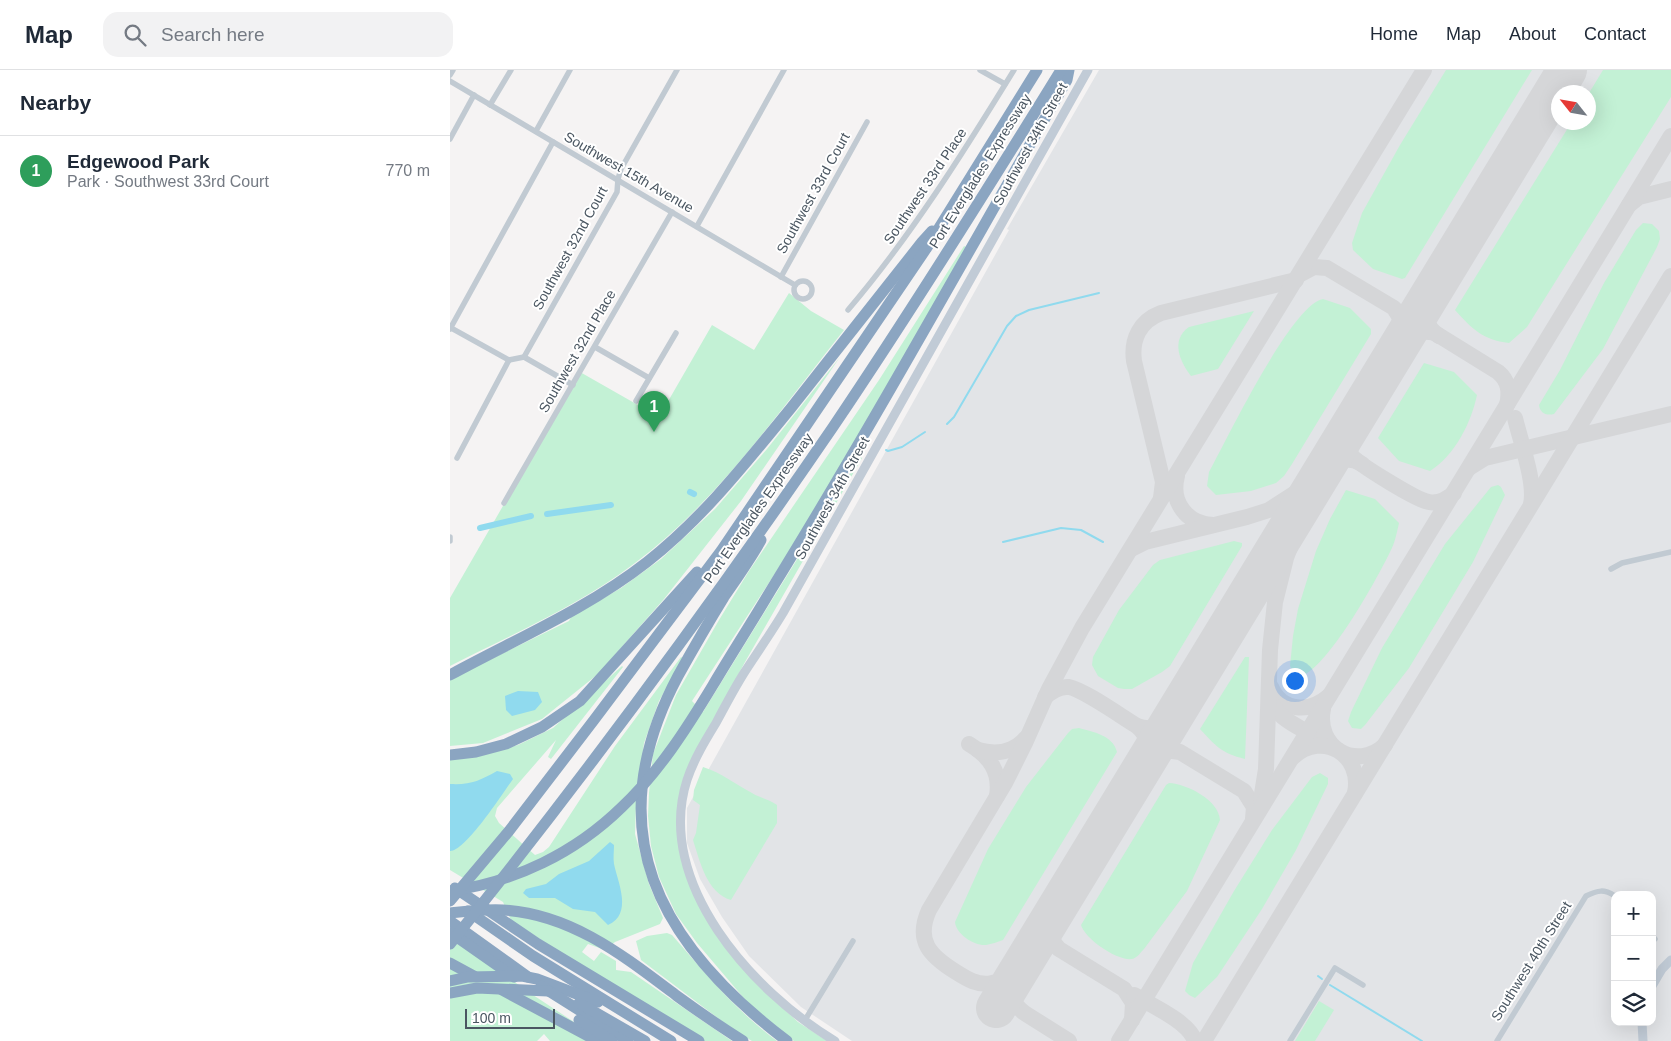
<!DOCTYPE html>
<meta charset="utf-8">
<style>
body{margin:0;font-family:Arial,sans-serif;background:#f2f2f3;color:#1f2937}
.controls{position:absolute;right:15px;bottom:15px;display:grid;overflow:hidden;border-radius:10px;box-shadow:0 5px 20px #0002}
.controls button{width:45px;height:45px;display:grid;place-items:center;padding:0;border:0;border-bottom:1px solid #e0e1e3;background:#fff;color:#1f2937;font:25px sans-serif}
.compass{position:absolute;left:1101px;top:15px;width:45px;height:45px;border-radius:50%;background:#fff;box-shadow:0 5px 20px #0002;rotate:301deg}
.scale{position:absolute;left:15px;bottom:12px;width:90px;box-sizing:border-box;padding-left:5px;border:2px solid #4a5661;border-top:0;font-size:14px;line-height:18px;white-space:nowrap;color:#4a5661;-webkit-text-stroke:4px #fff;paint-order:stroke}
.you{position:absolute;left:844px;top:610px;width:18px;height:18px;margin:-12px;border:4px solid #fff;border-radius:50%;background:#1a73e8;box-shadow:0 0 0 8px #1a73e833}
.badge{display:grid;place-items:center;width:32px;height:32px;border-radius:50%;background:#1a73e8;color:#fff;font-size:16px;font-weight:700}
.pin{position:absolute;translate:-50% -41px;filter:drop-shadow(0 1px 2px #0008)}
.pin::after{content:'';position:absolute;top:26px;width:18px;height:15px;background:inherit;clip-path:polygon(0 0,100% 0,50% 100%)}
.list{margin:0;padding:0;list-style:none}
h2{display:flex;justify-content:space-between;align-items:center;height:65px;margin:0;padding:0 20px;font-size:21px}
h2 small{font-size:16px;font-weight:400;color:#747a83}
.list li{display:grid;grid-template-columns:32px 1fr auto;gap:15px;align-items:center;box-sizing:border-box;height:70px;padding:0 20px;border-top:1px solid #e0e1e3}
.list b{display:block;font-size:19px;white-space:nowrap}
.list p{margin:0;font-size:16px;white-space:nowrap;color:#747a83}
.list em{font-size:16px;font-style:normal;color:#747a83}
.icon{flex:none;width:28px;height:28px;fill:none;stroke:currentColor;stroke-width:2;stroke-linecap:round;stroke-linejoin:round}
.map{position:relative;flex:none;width:1221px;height:971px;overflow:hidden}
header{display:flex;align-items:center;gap:30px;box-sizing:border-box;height:70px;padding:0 25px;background:#fff;border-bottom:1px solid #e0e1e3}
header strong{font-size:24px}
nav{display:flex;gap:28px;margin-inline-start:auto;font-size:18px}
.search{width:350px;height:45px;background:#f2f2f3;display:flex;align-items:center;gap:12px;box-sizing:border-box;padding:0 18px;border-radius:15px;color:#747a83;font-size:19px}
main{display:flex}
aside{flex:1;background:#fff}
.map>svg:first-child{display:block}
</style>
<header>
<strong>Map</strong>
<div class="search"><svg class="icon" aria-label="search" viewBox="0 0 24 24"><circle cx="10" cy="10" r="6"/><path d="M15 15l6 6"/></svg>Search here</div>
<nav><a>Home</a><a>Map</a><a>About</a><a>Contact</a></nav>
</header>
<main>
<aside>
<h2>Nearby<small></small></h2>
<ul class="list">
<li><span class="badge" style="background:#2e9e5b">1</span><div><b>Edgewood Park</b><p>Park · Southwest 33rd Court</p></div><em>770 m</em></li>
</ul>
</aside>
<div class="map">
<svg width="1221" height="971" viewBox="0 0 1221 971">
<rect width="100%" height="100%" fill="#f5f3f3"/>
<path fill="#e2e4e7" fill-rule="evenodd" d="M649,0h572v971h-819l-51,-34 -52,-51 -27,-39 -22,-38 -13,-36v-35l322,-578 -2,-1zM1108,22h30v30h-30zM1165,825h37v127h-37z"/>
<g fill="#c3f1d5">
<path d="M996,0h86l-127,208 -3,1 -29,-10 -20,-19 -1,-7 10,-30 38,-68z"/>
<path d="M1153,0h68v27l-144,230 -18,16c-26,-3 -37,-14 -54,-33l116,-187 17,-1 1,-29z"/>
<path d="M1193,153l9,1 7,7 1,8 -3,8 -54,102 -49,65c-8,2 -14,-1 -15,-9l21,-35 44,-87 32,-53z"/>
<path d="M514,176l2,1 -85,151 -94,157 -95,146 11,11 157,-255 2,1 -117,204 -58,108 -8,29 -2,36 11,46 17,34 53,70 40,37 29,19h-33l-25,-19 -21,-19 -51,-60 -21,-29 -17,-37 -8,-31 -3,-30 1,-23 4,-39 23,-59 43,-75 30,-49 130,-191z"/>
<path d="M339,223l22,18 33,19c-64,80 -126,171 -209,233 -56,43 -123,71 -185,103v-68l130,-226 79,45 53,-92 42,25z"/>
<path d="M873,229l27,9 21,21v5l-79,130 -8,12 -8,7 -25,8 -35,4 -9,-9 2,-14c17,-31 82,-167 114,-173z"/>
<path d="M804,241l-36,58 -27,7c-11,-14 -21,-36 -2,-49z"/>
<path d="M390,287l-99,144 -77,98 -66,75 -56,45 -59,24 -33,3v-66l12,-7 107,-52 2,-4 50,-29 40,-29 54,-50 52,-60z"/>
<path d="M974,293l30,9 23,23c-6,28 -22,60 -47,76l-31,-10 -21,-23z"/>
<path d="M1048,415l3,2 4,8 -32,67 -64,106 -44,57 -4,4 -9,-1 -4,-7 3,-9 31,-64 63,-104 46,-57z"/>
<path d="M896,420l29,9 24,24c-2,9 -4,20 -9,29 -13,27 -63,118 -91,125l-4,-3 -5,-8 3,-30 5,-27 18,-58 14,-32z"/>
<path d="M784,471l8,2v3l-72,120 -8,6 -30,17h-8l-6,-1 -20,-12 -6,-11 1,-8 26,-47 34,-45 7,-5z"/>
<path d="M231,587l2,1 -24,43 -15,42 -8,61 -1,30 14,50 14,34 -3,6 -45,18 -10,8 -17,-6 -6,8 12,9 7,-9 15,9v9l15,2 101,69h-33l-79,-49 -109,-72 -8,-18 -53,-32v-111l25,-2 43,-12 35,-17 69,-62 1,1 -72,92 -3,-2 8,-17 -59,68 -2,8 4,7 36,32 8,-3 6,-5 66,-101z"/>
<path d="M795,587h4l-4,102c-24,-6 -28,-12 -45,-30z"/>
<path d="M629,658c14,4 34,7 38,24l-114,188c-6,2 -11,4 -17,5 -12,1 -30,-11 -31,-23l33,-73 38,-62 42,-54 4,-4z"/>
<path d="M253,697c19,6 32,17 49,26 8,5 17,6 25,12v18l-46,77c-24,-7 -31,-38 -38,-60l3,-7 4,-28 -7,-5 1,-10z"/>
<path d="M870,703l8,5v6l-32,66 -34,59 -45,68 -22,21 -6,-3 -4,-4 8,-28 41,-72 38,-61 40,-53z"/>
<path d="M719,713c18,1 50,17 51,37l-33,71 -43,58c-4,4 -7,9 -12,10 -15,2 -47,-20 -51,-34l85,-140z"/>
<path d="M217,863l5,2c33,38 64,76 105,106h-25l-17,-10 -94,-71 -5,-19 11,-5z"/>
<path d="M0,866l80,57 73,48h-53l-6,-7 -7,7h-87z"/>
<path d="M869,931l15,9 -19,31h-20z"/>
</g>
<g fill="#90daee">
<path d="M68,621l20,1 4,10 -7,8 -23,6 -6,-6 -1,-14z"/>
<path d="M47,701l13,3 3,5c-10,14 -48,73 -63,72v-67c21,1 29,-3 47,-13z"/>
<path d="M160,772l4,3c0,6 -1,13 0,19 4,19 19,50 -6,61l-13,-13 -22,-3 -18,-11h-26l-6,-5 3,-4 20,-5 13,-10 30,-13z"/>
</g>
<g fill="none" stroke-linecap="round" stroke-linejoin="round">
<g stroke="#90daee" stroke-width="2">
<path d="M497,354l7,-7 53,-91 9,-10 13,-6 70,-17"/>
<path d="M436,380l2,1 14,-4 23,-15"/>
<path d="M553,472l58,-14 20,2 22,12"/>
<path d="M868,906l4,3"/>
<path d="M880,915l92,56"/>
</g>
<g stroke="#90daee" stroke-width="6">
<path d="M240,422l4,2"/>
<path d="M97,444l64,-9"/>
<path d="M30,458l51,-12"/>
</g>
<g stroke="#d5d6d8" stroke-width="16">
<path d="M1179,135l10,-8 32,-8"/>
<path d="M849,205l15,-8 13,1 67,40 8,13 1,19"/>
<path d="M977,231c-2,15 -2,26 12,35"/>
<path d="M953,270c10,-8 20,-10 32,-7l63,39c11,9 12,20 9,33"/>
<path d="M1065,348c5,22 21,65 16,86"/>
<path d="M899,359c-2,9 -3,18 3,27 6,8 66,45 77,46 10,2 18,-3 25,-9"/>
<path d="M876,395c13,-5 23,-9 36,-1"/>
<path d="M1019,398l16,-10 186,-44"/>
<path d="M727,406c-7,26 10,48 36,49"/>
<path d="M711,428l2,-16 -29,-121c-3,-22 6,-40 27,-48l135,-33"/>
<path d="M681,479l14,-7 102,-25 22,-7 31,-20 25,-22"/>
<path d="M821,617c11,25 39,26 58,9"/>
<path d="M819,625c5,23 29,31 47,42"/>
<path d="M595,627c7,-6 15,-11 24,-10 15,3 53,30 68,39 14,12 12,25 5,40"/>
<path d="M873,639c-8,38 33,63 62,36"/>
<path d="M687,656c16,6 25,0 37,-11"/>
<path d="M519,674c20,12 32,27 28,52"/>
<path d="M528,680c18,5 36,2 48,-12"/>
<path d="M843,687c30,-27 70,-2 62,36"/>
<path d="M690,701l10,-13 7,-5 9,-3 14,2 64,39 10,16 -1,12"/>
<path d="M811,730l5,-31 4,-119 5,-48 11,-44 26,-69"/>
<path d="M603,843c-5,14 -5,25 6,36l65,40 9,14 -1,17"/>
<path d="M576,889c-10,11 -18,22 -34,24 -14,3 -25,-4 -36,-11 -26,-16 -41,-31 -27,-62l76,-127 20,-40 24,-54 33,-61 342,-558"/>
<path d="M570,900c-10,18 -13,31 6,44l43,27"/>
<path d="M684,925c17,10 55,27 61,46"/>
<path d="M669,971l552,-905"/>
<path d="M754,971l467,-765"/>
</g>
<path stroke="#d5d6d8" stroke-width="40" d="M546,938l571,-938"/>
<g stroke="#c1cad2" stroke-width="5.5">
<path d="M530,0l25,14"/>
<path d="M0,5l3,-5"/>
<path d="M0,11l345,204"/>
<path d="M40,35l21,-35"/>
<path d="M86,61l34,-61"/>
<path d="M0,69l24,-44"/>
<path d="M247,156l87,-156"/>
<path d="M331,207l86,-155"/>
<circle cx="353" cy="220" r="9"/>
<path d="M398,240c63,-74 115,-157 166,-240"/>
<path d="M1,258l58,32 15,-3 49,28"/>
<path d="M0,259l103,-187"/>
<path d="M145,277l54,31"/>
<path d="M74,287l93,-165 1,-13 3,-10 56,-99"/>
<path d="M186,331l40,-68"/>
<path d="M7,388l52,-98"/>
<path d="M54,433l168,-291"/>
<path d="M0,467v4"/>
<path d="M1161,499l11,-6 49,-11"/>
<path d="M1202,866l3,3"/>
<path d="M355,950l48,-79"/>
<path d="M840,971l45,-73 28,17"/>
<path d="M1047,971l89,-145c12,-6 18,-7 29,0"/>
</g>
<g stroke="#c1cbd6" stroke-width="9">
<path d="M1202,916l10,-17 9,-9"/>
<path d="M1192,952l1,19"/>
<path d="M385,971c-82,-49 -181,-158 -148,-261 7,-21 18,-39 29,-57 9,-17 18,-34 28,-50 13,-20 27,-40 39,-60l305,-543"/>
</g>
<g stroke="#8ba5c1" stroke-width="11">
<path d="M311,470c-11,20 -24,38 -37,57 -16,26 -31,52 -46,79 -82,154 -20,267 109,365"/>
<path d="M0,605c66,-36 137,-66 197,-113 56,-44 99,-99 144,-154 44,-55 87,-111 131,-166l10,-11"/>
<path d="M0,685l26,-3 30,-8 36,-17 38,-26 117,-129"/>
<path d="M5,818l83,56 161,97"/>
<path d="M0,821c65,-9 125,-38 172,-84 37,-35 65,-79 91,-122 19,-32 39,-63 58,-95 103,-167 198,-340 296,-510l2,-10"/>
<path d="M0,831l59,-70 85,-111 127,-169 205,-302 111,-179"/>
<path d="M18,841l65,45 138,85"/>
<path d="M0,843c18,-2 35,-4 53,-3 69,4 122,47 174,86 22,16 44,31 66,45"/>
<path d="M0,851l78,56"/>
<path d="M1,863l63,44"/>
<path d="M0,874c134,-167 262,-340 383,-517 79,-117 154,-237 228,-357"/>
<path d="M0,893l24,13"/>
<path d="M0,911l18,-4 54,-1 15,3 61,23"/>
<path d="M91,916l87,55"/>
<path d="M52,920l88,47 16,2"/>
<path d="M0,923l27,-5 71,3"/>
<path d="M129,933l66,38"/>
<path d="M129,950l33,21"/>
</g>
</g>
<g text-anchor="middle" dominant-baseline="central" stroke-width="4" stroke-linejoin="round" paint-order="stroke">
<g font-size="14" fill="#4a5661" stroke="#fff">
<text transform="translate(580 74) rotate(-61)">Southwest 34th Street</text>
<text transform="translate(530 101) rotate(-58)">Port Everglades Expressway</text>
<text transform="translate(179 102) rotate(30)">Southwest 15th Avenue</text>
<text transform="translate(475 116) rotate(-56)">Southwest 33rd Place</text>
<text transform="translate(363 123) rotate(-61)">Southwest 33rd Court</text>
<text transform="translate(120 178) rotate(-61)">Southwest 32nd Court</text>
<text transform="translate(127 281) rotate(-60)">Southwest 32nd Place</text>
<text transform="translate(382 428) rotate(-61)">Southwest 34th Street</text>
<text transform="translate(308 438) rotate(-55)">Port Everglades Expressway</text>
<text transform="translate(1081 891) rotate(-58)">Southwest 40th Street</text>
</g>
</g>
</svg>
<div class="controls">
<button>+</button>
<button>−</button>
<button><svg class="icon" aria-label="layers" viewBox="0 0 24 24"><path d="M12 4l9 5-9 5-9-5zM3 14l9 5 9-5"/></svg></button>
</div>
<svg class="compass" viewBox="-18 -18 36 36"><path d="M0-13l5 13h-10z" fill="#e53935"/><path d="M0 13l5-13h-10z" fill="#747a83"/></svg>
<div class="scale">100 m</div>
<div class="you"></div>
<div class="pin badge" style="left:204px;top:362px;background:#2e9e5b">1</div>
</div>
</main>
